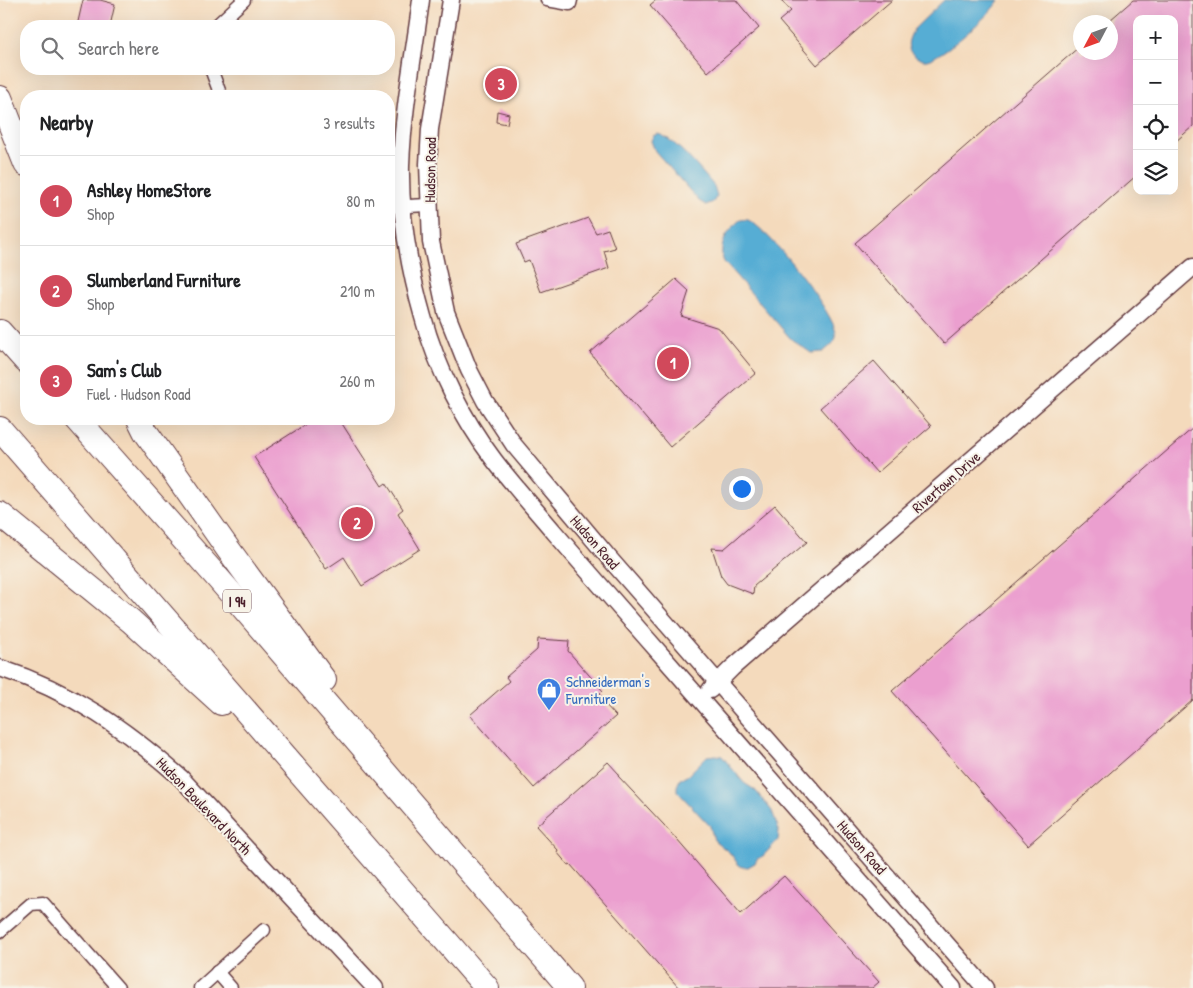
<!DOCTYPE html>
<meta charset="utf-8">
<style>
body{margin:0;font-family:"Patrick Hand",sans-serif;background:#f6f6f6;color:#202124}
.controls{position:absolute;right:15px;top:15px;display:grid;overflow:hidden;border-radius:10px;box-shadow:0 5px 20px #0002}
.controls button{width:45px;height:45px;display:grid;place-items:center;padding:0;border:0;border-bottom:1px solid #e0e0e0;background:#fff;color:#202124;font:25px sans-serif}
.compass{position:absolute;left:1073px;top:15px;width:45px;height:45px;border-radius:50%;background:#fff;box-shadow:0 5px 20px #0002;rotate:229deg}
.you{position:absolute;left:741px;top:488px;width:18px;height:18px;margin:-12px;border:4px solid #fff;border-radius:50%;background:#1a73e8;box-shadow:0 0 0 8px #1a73e833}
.badge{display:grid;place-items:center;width:32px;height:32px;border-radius:50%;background:#d1495b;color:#fff;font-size:16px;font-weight:700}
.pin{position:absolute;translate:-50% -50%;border:2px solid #fff;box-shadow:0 1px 5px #0006}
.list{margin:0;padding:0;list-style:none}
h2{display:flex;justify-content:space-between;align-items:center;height:65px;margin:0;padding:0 20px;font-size:21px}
h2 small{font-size:16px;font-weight:400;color:#757577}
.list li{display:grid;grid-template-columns:32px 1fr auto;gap:15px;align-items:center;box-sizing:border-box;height:90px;padding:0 20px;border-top:1px solid #e0e0e0}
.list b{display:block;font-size:19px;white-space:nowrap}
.list p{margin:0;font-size:16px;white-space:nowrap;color:#757577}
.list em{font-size:16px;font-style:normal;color:#757577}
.icon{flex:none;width:28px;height:28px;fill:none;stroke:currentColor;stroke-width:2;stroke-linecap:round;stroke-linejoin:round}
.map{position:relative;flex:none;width:1193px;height:988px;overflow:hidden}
.search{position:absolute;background:#fff;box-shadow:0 5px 20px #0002;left:20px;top:20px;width:375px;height:55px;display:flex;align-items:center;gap:12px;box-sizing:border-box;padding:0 18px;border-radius:20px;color:#757577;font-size:19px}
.panel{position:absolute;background:#fff;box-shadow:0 5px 20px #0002;left:20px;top:90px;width:375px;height:335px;border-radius:20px}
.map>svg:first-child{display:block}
</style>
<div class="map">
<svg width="1193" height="988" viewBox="0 0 1193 988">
<rect width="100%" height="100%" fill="#f7f3e8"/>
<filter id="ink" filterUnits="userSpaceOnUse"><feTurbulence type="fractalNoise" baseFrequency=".02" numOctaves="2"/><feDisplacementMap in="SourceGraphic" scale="10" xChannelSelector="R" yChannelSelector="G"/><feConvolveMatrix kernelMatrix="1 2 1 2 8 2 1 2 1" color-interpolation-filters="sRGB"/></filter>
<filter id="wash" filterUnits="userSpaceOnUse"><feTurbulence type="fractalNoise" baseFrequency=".0096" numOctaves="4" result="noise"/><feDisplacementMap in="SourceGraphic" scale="20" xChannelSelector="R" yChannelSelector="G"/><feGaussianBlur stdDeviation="1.12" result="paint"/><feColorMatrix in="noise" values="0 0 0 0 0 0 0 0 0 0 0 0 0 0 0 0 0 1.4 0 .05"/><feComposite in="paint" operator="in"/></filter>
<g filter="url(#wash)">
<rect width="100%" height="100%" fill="#f4dabc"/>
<g fill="#57add4" stroke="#506680">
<path d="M944,0h55c-9,15 -55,56 -72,60 -5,1 -14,-4 -17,-9 -4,-7 0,-15 4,-22z"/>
<path d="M657,134c15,1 47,40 57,52l3,10 -4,6 -7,3 -7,-4 -44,-50 -4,-10 2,-5z"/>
<path d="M740,220c3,0 4,-1 8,0 19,7 88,95 88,114 1,8 -7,13 -13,18l-12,1 -20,-14 -67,-77c-7,-16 4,-32 16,-42z"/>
<path d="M716,755l6,1 22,27 11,7 17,21 7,19 -1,10 -16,17 -5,2 -2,4 -7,4h-6l-4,-3 -8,-11 -16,-13 -4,-14 -33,-35v-5l3,-7 7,-3 20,-20z"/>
</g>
<g id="blocks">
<g fill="#eb9fcf">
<path d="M83,0h17l15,4 -5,22h-33z"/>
<path d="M656,0h80l23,28 -51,44 -58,-67z"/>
<path d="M781,0h111l-75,65 -38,-44 12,-10z"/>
<path d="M1133,0h60v126l-19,17v-124h-37v156l-193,169 -89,-101 225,-197v6h30v-32z"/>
<path d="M497,111l12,3 -2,10 -11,-2z"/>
<path d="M588,218l8,15 12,-4 7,19 -11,3 5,17 -68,24 -12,-32 -5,2 -8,-18z"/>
<path d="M676,279l13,12 -8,25 38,12 37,45 -86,74 -80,-94z"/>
<path d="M874,361l57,65 -54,47 -57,-65z"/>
<path d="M314,419h25l43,67 4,-3 17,26 -5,4 22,36 -58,37 -18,-29 -18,12 -72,-112z"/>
<path d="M1193,428v272l-165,145 -136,-154z"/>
<path d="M775,505l32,37 -53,44 -1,8 -26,-10 -6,-8 -9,-28 12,1z"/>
<path d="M538,639l31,2 -1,10 35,40 -3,3 5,6 -2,2 13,14 -82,72 -64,-73 39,-34 -3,-4 31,-27z"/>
<path d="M608,762l11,12 -1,2 46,49 77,89 43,-38 95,106 -7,6h-193l-109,-124 -2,1 -11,-13 1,-2 -22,-24z"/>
</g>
</g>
</g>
<g filter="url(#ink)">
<use href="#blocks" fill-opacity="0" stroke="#643b41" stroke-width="1"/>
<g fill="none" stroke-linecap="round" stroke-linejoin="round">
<defs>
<g id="minor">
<path d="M547,0l23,4 1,-4"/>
<path d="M216,26l28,-26"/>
<path d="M211,69l10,27"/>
<path d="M389,207l39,-2"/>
<path d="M0,931l31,-27 12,-1 75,85"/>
<path d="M217,972l14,16"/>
<path d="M200,988l64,-58"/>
</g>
<g id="tertiary">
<path d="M421,0c-7,54 -18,110 -20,165 -1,51 8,103 22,152 13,49 40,102 71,143 19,25 40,48 61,73 36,42 72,83 109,125 96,110 193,220 289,330"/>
<path d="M451,0l-21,129 -2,35 3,78 15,70 23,58 16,31 29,44 95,113 376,430"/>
<path d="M0,668c73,24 124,60 181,110l194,210"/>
<path d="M710,690l22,-22 461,-401"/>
</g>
<g id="motorway">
<path d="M0,98l26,66"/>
<path d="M0,332l26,29"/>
<path d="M77,419l139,157 354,412"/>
<path d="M139,419l6,12 83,118 96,131"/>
<path d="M0,429l487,559"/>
<path d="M0,514l131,107 90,82"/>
</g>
</defs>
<use href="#minor" stroke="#643b41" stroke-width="15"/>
<use href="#tertiary" stroke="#643b41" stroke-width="19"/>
<use href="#motorway" stroke="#643b41" stroke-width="26"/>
<use href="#minor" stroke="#fff" stroke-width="12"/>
<use href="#tertiary" stroke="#fff" stroke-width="16"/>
<use href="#motorway" stroke="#fff" stroke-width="24"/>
</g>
</g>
<defs>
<symbol id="shop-pin" viewBox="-11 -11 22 30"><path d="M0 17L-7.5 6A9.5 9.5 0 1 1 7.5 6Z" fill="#3f7fe0" stroke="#f7f3e8"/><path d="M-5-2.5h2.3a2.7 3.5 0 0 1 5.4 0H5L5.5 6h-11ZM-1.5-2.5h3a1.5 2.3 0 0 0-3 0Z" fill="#fff"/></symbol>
</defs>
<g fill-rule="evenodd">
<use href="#shop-pin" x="535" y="676" width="28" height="38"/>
</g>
<g text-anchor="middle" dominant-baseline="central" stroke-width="4" stroke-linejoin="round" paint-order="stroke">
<rect fill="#f7f3e8" stroke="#7e5f64" stroke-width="1" x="223" y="589.5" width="28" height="23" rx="4"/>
<g font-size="14" font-weight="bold" fill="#4a1f2b">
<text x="237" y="601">I 94</text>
</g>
<g font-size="15" fill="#4a1f2b" stroke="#f7f3e8">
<text transform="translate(430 170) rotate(-89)">Hudson Road</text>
<text transform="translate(946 482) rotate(-41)">Rivertown Drive</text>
<text transform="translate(595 542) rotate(49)">Hudson Road</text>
<text transform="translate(204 806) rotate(46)">Hudson Boulevard North</text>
<text transform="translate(862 847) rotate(49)">Hudson Road</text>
</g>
<g font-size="15" fill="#366cbe" stroke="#f7f3e8" text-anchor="start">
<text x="566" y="681">Schneiderman's<tspan x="566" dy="17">Furniture</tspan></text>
</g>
</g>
</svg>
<div class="controls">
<button>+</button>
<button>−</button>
<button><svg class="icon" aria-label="locate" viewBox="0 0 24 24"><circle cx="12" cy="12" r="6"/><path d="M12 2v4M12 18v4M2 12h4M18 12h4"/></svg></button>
<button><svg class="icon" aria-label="layers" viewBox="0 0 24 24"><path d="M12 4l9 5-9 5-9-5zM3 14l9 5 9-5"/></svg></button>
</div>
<svg class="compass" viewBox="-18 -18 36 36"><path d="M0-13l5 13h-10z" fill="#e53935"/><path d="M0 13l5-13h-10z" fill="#757577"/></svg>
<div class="you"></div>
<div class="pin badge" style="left:673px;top:363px">1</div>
<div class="pin badge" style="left:357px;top:523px">2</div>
<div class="pin badge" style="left:501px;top:84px">3</div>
<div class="search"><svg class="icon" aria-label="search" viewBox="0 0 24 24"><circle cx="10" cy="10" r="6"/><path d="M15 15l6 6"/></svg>Search here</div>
<section class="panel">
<h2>Nearby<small>3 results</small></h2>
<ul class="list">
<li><span class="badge">1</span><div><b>Ashley HomeStore</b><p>Shop</p></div><em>80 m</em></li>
<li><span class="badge">2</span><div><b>Slumberland Furniture</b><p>Shop</p></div><em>210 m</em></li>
<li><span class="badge">3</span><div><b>Sam's Club</b><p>Fuel · Hudson Road</p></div><em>260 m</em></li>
</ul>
</section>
</div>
